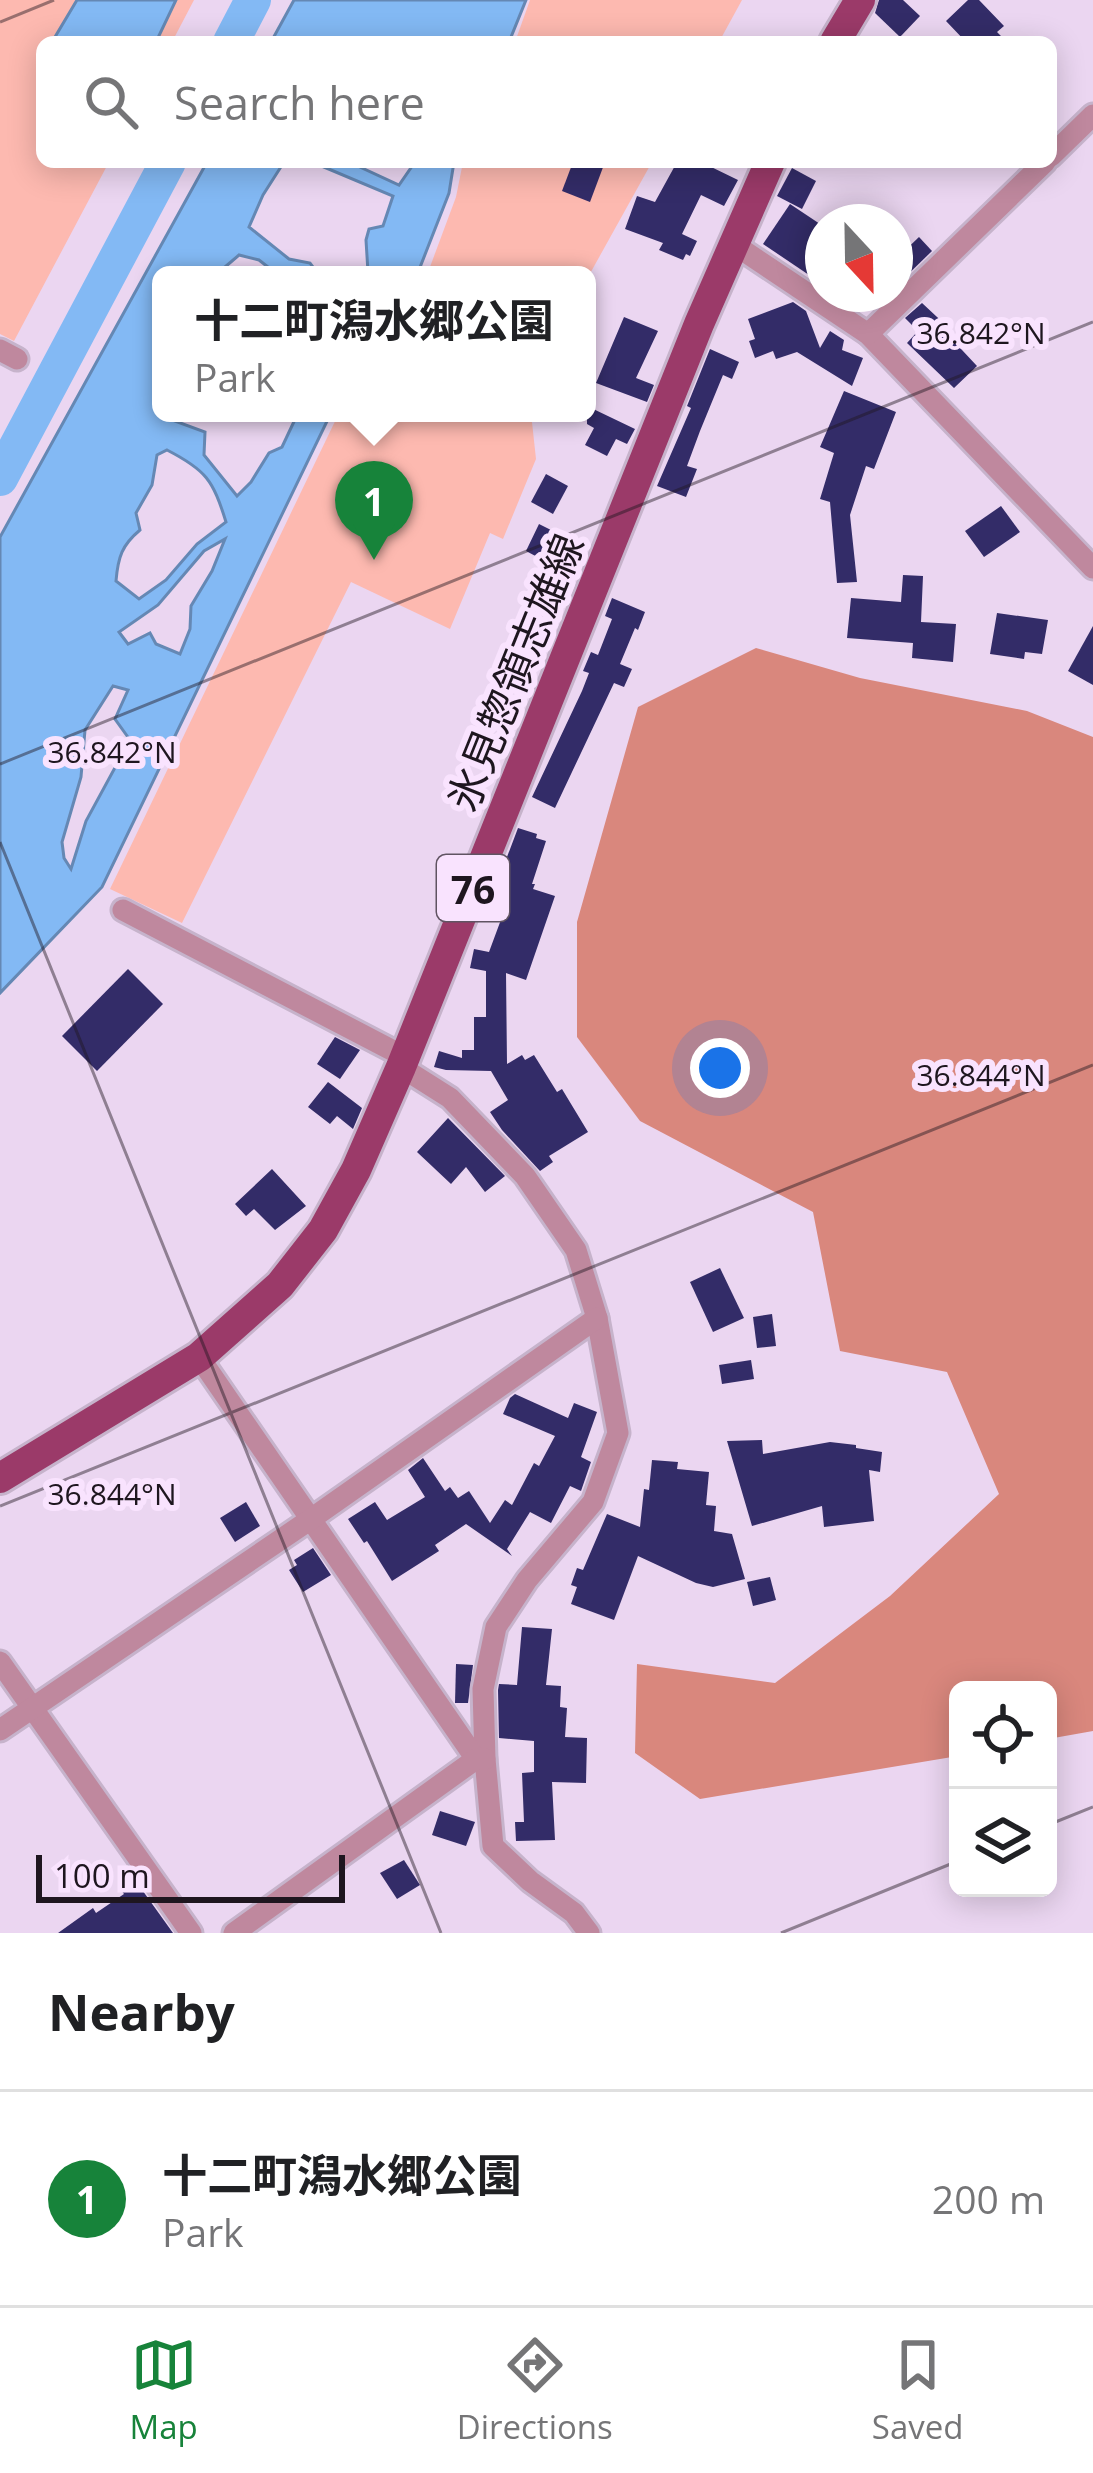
<!DOCTYPE html>
<meta charset="utf-8">
<style>
body{margin:0;font-family:"Open Sans","Noto Sans JP",sans-serif;background:#f2f2f2;color:#202124}
.controls{position:absolute;right:36px;bottom:36px;display:grid;overflow:hidden;border-radius:18px;box-shadow:0 6px 30px #0003}
.controls button{width:108px;height:108px;display:grid;place-items:center;padding:0;border:0;border-bottom:3px solid #e0e0e0;background:#fff;color:#202124;font:60px sans-serif}
.compass{position:absolute;left:805px;top:204px;width:108px;height:108px;border-radius:50%;background:#fff;box-shadow:0 6px 30px #0003;rotate:158deg}
.scale{position:absolute;left:36px;bottom:30px;width:309px;box-sizing:border-box;padding-left:12px;border:6px solid #1e161f;border-top:0;font-size:33px;line-height:42px;white-space:nowrap;color:#1e161f;-webkit-text-stroke:9px #f9e3fe;paint-order:stroke}
.you{position:absolute;left:720px;top:1068px;width:42px;height:42px;margin:-30px;border:9px solid #fff;border-radius:50%;background:#1a73e8;box-shadow:0 0 0 18px #1a73e833}
.badge{display:grid;place-items:center;width:78px;height:78px;border-radius:50%;background:#17833a;color:#fff;font-size:39px;font-weight:700}
.pin{position:absolute;translate:-50% -99px;filter:drop-shadow(0 3px 6px #0008)}
.pin::after{content:'';position:absolute;top:63px;width:42px;height:36px;background:inherit;clip-path:polygon(0 0,100% 0,50% 100%)}
.popup{position:absolute;left:152px;top:266px;width:444px;height:156px;box-sizing:border-box;display:grid;place-content:center;border-radius:18px;background:#fff;filter:drop-shadow(0 3px 9px #0005);font-size:39px;white-space:nowrap;color:#757577}
.popup b{font-size:45px;color:#202124}
.popup::after{content:'';position:absolute;left:50%;top:100%;margin-left:-24px;border:24px solid transparent;border-top-color:#fff}
.list{margin:0;padding:0;list-style:none}
h2{display:flex;justify-content:space-between;align-items:center;height:156px;margin:0;padding:0 48px;font-size:51px}
h2 small{font-size:39px;font-weight:400;color:#757577}
.list li{display:grid;grid-template-columns:78px 1fr auto;gap:36px;align-items:center;box-sizing:border-box;height:216px;padding:0 48px;border-top:3px solid #e0e0e0}
.list b{display:block;font-size:45px;white-space:nowrap}
.list p{margin:0;font-size:39px;white-space:nowrap;color:#757577}
.list em{font-size:39px;font-style:normal;color:#757577}
.icon{flex:none;width:66px;height:66px;fill:none;stroke:currentColor;stroke-width:2;stroke-linecap:round;stroke-linejoin:round}
.map{position:relative;flex:none;width:1093px;height:1933px;overflow:hidden}
.search{position:absolute;background:#fff;box-shadow:0 6px 30px #0003;left:36px;right:36px;top:36px;height:132px;display:flex;align-items:center;gap:30px;box-sizing:border-box;padding:0 42px;border-radius:18px;color:#757577;font-size:45px}
.sheet{height:372px;background:#fff}
nav{display:flex;justify-content:space-around;align-items:center;box-sizing:border-box;height:168px;border-top:3px solid #e0e0e0;background:#fff;font-size:33px;color:#757577}
nav a{display:grid;justify-items:center;gap:6px}
nav .on{color:#17833a}
.map>svg:first-child{display:block}
</style>
<div class="map">
<svg width="1093" height="1933" viewBox="0 0 1093 1933">
<rect width="100%" height="100%" fill="#ebd6f1"/>
<g fill="#fdb9b0">
<path d="M0,0h194l-22,42h-130v120h67l-95,179 -14,-7z"/>
<path d="M530,0h212l-23,42h-204z"/>
<path d="M463,162h189l-65,117v-4h-160l29,-78z"/>
<path d="M339,413h192l5,46 -33,80 -13,-6 -40,96 -99,-47 -169,341 -72,-34z"/>
</g>
<path fill="#d9877d" d="M756,648l104,30 167,33 66,26v994l-45,8v-49h-90v66l-258,43 -65,-46 2,-89 138,19 115,-87 109,-102 -52,-122 -107,-21 -27,-139 -173,-91 -63,-84v-115l61,-215z"/>
<g fill="#83b9f4" stroke="#6588b4" stroke-width="3" fill-rule="evenodd">
<path d="M77,0h99l-20,42h-104z"/>
<path d="M294,0h232l-17,42h-238z"/>
<path d="M207,162h77l-21,33 -14,32 40,32 21,4 9,12h-41l-19,-15 -20,-5 -14,12 -3,8h-61v138h11v7l33,12 -1,23 33,41 14,-14 18,-29 13,-6 16,-34h33l-229,474 -102,106v-456zM167,450c39,20 46,30 59,72l-29,22 -31,36 -27,19 -23,-18c2,-24 6,-36 24,-51l-4,-17 16,-28 5,-30zM225,539l-13,32 -21,35 -1,23 -10,25 -24,-10 -6,-11 -22,11 -9,-12 39,-27 46,-54zM113,686l15,4 -13,29 15,21 -44,81 -15,48 -7,-11 -2,-16 19,-65 4,-47z"/>
<path d="M312,162h37l50,23 16,-23h39l-5,31 -32,82h-46l-3,-3 -2,-32 3,-11 14,-3 10,-30z"/>
</g>
<g fill="none" stroke-linecap="round" stroke-linejoin="round">
<g stroke="#83b9f4" stroke-width="36">
<path d="M231,42l22,-42"/>
<path d="M0,478l168,-316"/>
</g>
</g>
<g fill="#332c68">
<path d="M879,0h24l17,16 -20,21 -25,-24z"/>
<path d="M968,0h11l25,26 -7,6 10,10h-41l-20,-21z"/>
<path d="M573,162h32l-15,40 -28,-11z"/>
<path d="M677,162h24l37,18 -14,26 -23,-11 -19,39 15,7 -7,15 -4,-2 -3,6 -24,-10 4,-7 -38,-14 12,-33 18,6z"/>
<path d="M792,168l24,13 -14,28 -25,-13z"/>
<path d="M790,204l33,22v28l-14,21 -46,-31z"/>
<path d="M919,237l13,14 -37,36v-27z"/>
<path d="M793,302l13,9 14,37 10,-17 14,9 -2,10 21,8 -11,28 -55,-34 -21,7 -3,-8 -18,7 -6,-17 6,-2 -7,-20z"/>
<path d="M922,303l29,27 -4,4 30,32 -23,22 -47,-45 11,-12 -13,-13z"/>
<path d="M624,317l34,14 -22,47 18,7 -7,17 -51,-19z"/>
<path d="M710,349l29,13 -7,17 -9,-4 -23,56 -13,35 10,3 -11,28 -29,-11 34,-78 -4,-2z"/>
<path d="M844,391l52,21 -22,57 -8,-3 -16,49 7,67 -20,1 -7,-81 -10,-3 14,-46 -14,-6z"/>
<path d="M587,406l48,23 -8,15 -11,-5 -9,17 -22,-11 9,-17 -7,-4z"/>
<path d="M546,474l22,12 -15,28 -22,-12z"/>
<path d="M1001,506l19,26 -36,25 -19,-26z"/>
<path d="M539,524l30,15 -8,16 -12,-6 -6,11 -17,-9z"/>
<path d="M903,575l20,1 -2,46 35,2 -3,38 -41,-4 1,-15 -66,-5 4,-40 50,4z"/>
<path d="M612,598l33,14 -7,18 -3,-2 -15,36 12,5 -8,18 -10,-4 -59,125 -23,-11 50,-106 7,-18 -6,-2 8,-19 7,3 14,-36 -7,-3z"/>
<path d="M997,613l51,7 -6,34 -17,-2 -1,7 -34,-5z"/>
<path d="M1093,626v59l-25,-14z"/>
<path d="M518,828l19,6 -1,4 10,3 -14,43h3l-2,5 22,7 -29,84 -20,-7 1,91 15,-9 3,5 9,-5 23,37 5,-3 26,43 -39,24 4,6 -13,9 -38,-41 -12,-18 18,-12 -17,-29 -45,-1 -12,-3 5,-16 23,7v-8h12v-33h12v-46l-16,-3 4,-19 15,3 20,-54 -16,-4z"/>
<path d="M128,969l35,35 -66,67 -35,-35z"/>
<path d="M335,1037l25,13 -20,29 -23,-15z"/>
<path d="M328,1082l34,26 -9,21 -16,-13 -7,8 -22,-17z"/>
<path d="M448,1118l57,58 -20,16 -19,-25 -15,17 -34,-32z"/>
<path d="M272,1169l34,37 -31,24 -21,-21 -8,7 -11,-12z"/>
<path d="M720,1268l24,50 -31,14 -23,-50z"/>
<path d="M772,1314l4,32 -19,2 -4,-31z"/>
<path d="M751,1360l3,19 -32,5 -3,-19z"/>
<path d="M515,1394l53,24 6,-15 23,9 -16,45 10,5 -10,29 -11,-5 -19,37 -21,-11 -23,37 5,7 -46,-32 -31,21 4,6 -47,30 -25,-40 -3,2 -16,-24 27,-17 12,18 38,-23 -17,-27 15,-12 22,33 5,-4 8,11 11,-7 21,32 15,-23 7,5 22,-42 5,3 16,-30 -52,-22 7,-16z"/>
<path d="M762,1440l1,14 67,-12 26,3v3l26,4 -2,20 -11,-2 5,51 -50,6 -2,-21 -70,20 -25,-85z"/>
<path d="M652,1460l26,2 -1,7 32,3 -3,33 10,1 -2,25 18,3 13,45 -32,8 -17,-4 -58,-27 -24,64 -43,-16 6,-17 -6,-2 6,-17 6,2 24,-56 33,13 4,-38 5,1z"/>
<path d="M246,1502l14,24 -25,16 -15,-24z"/>
<path d="M313,1548l18,27 -28,17 -14,-22 8,-5 -3,-5z"/>
<path d="M770,1577l6,23 -23,6 -6,-24z"/>
<path d="M522,1627l30,2 -6,56 15,1 -1,21 7,1 -2,29 22,1 -1,45 -34,-1 3,58 -39,1 -1,-19h9l-2,-49 12,-1v-31l-35,-3 -1,-48 1,-6 18,1z"/>
<path d="M456,1664l17,1 -5,38h-13z"/>
<path d="M440,1811l35,11 -9,24 -34,-11z"/>
<path d="M404,1860l16,25 -23,14 -17,-26z"/>
<path d="M135,1880l38,53h-115l35,-25 3,5 28,-19 -3,-4z"/>
</g>
<g fill="none" stroke-linecap="round" stroke-linejoin="round">
<defs>
<g id="street">
<path d="M1051,156l42,-41"/>
<path d="M735,245l133,89 225,234"/>
<path d="M868,334l177,-172"/>
<path d="M0,350l17,9"/>
<path d="M123,910l282,147"/>
<path d="M401,1067l49,31 75,78 51,74 21,68 21,115 -25,69 -66,78 -31,47 -13,62 2,70 8,87 37,35 44,32 15,20"/>
<path d="M199,1357l277,402"/>
<path d="M0,1662l191,271"/>
<path d="M0,1730l311,-211 286,-201"/>
<path d="M234,1933l242,-174h9"/>
</g>
<g id="primary">
<path d="M835,42l25,-42"/>
<path d="M0,1478l199,-121 81,-72 43,-55 33,-60 45,-103 298,-743 71,-162"/>
</g>
</defs>
<use href="#street" stroke="#c6b3cb" stroke-width="27"/>
<use href="#primary" stroke="#c6b3cb" stroke-width="36"/>
<use href="#street" stroke="#bf889e" stroke-width="21"/>
<use href="#primary" stroke="#9b3a69" stroke-width="30"/>
</g>
<path fill="none" stroke="#1e161f" stroke-width="3" stroke-opacity="0.45" d="M0,22l54,-22M0,764l1093,-442M0,842l441,1091M0,1506l1093,-441M1048,1825l45,-18M781,1933l177,-72"/>
<g text-anchor="middle" dominant-baseline="central" stroke-width="12" stroke-linejoin="round" paint-order="stroke">
<rect fill="#f9e3fe" stroke="#605462" stroke-width="3" x="437" y="855" width="72" height="66" rx="9"/>
<g font-size="39" font-weight="bold" fill="#1e161f">
<text x="473" y="888">76</text>
</g>
<g font-size="42" fill="#1e161f" stroke="#f9e3fe">
<text transform="translate(514 672) rotate(-68)">氷見惣領志雄線</text>
</g>
</g>
<g font-size="30" text-anchor="middle" fill="#1e161f" stroke="#f9e3fe" stroke-width="12" stroke-linejoin="round" paint-order="stroke">
<text x="981" y="344">36.842°N</text>
<text x="112" y="763">36.842°N</text>
<text x="981" y="1086">36.844°N</text>
<text x="112" y="1505">36.844°N</text>
</g>
</svg>
<div class="controls">
<button><svg class="icon" aria-label="locate" viewBox="0 0 24 24"><circle cx="12" cy="12" r="6"/><path d="M12 2v4M12 18v4M2 12h4M18 12h4"/></svg></button>
<button><svg class="icon" aria-label="layers" viewBox="0 0 24 24"><path d="M12 4l9 5-9 5-9-5zM3 14l9 5 9-5"/></svg></button>
</div>
<svg class="compass" viewBox="-18 -18 36 36"><path d="M0-13l5 13h-10z" fill="#e53935"/><path d="M0 13l5-13h-10z" fill="#757577"/></svg>
<div class="scale">100 m</div>
<div class="you"></div>
<div class="pin badge" style="left:374px;top:560px">1</div>
<div class="popup"><b>十二町潟水郷公園</b>Park</div>
<div class="search"><svg class="icon" aria-label="search" viewBox="0 0 24 24"><circle cx="10" cy="10" r="6"/><path d="M15 15l6 6"/></svg>Search here</div>
</div>
<section class="sheet">
<h2>Nearby<small></small></h2>
<ul class="list">
<li><span class="badge">1</span><div><b>十二町潟水郷公園</b><p>Park</p></div><em>200 m</em></li>
</ul>
</section>
<nav>
<a class="on"><svg class="icon" aria-label="map" viewBox="0 0 24 24"><path d="M3 6l6-2 6 2 6-2v14l-6 2-6-2-6 2zM9 4v14M15 6v14"/></svg>Map</a>
<a><svg class="icon" aria-label="directions" viewBox="0 0 24 24"><path d="M12 3l9 9-9 9-9-9zM9 14v-3h6M13 9l2 2-2 2"/></svg>Directions</a>
<a><svg class="icon" aria-label="saved" viewBox="0 0 24 24"><path d="M7 4h10v16l-5-4-5 4z"/></svg>Saved</a>
</nav>
